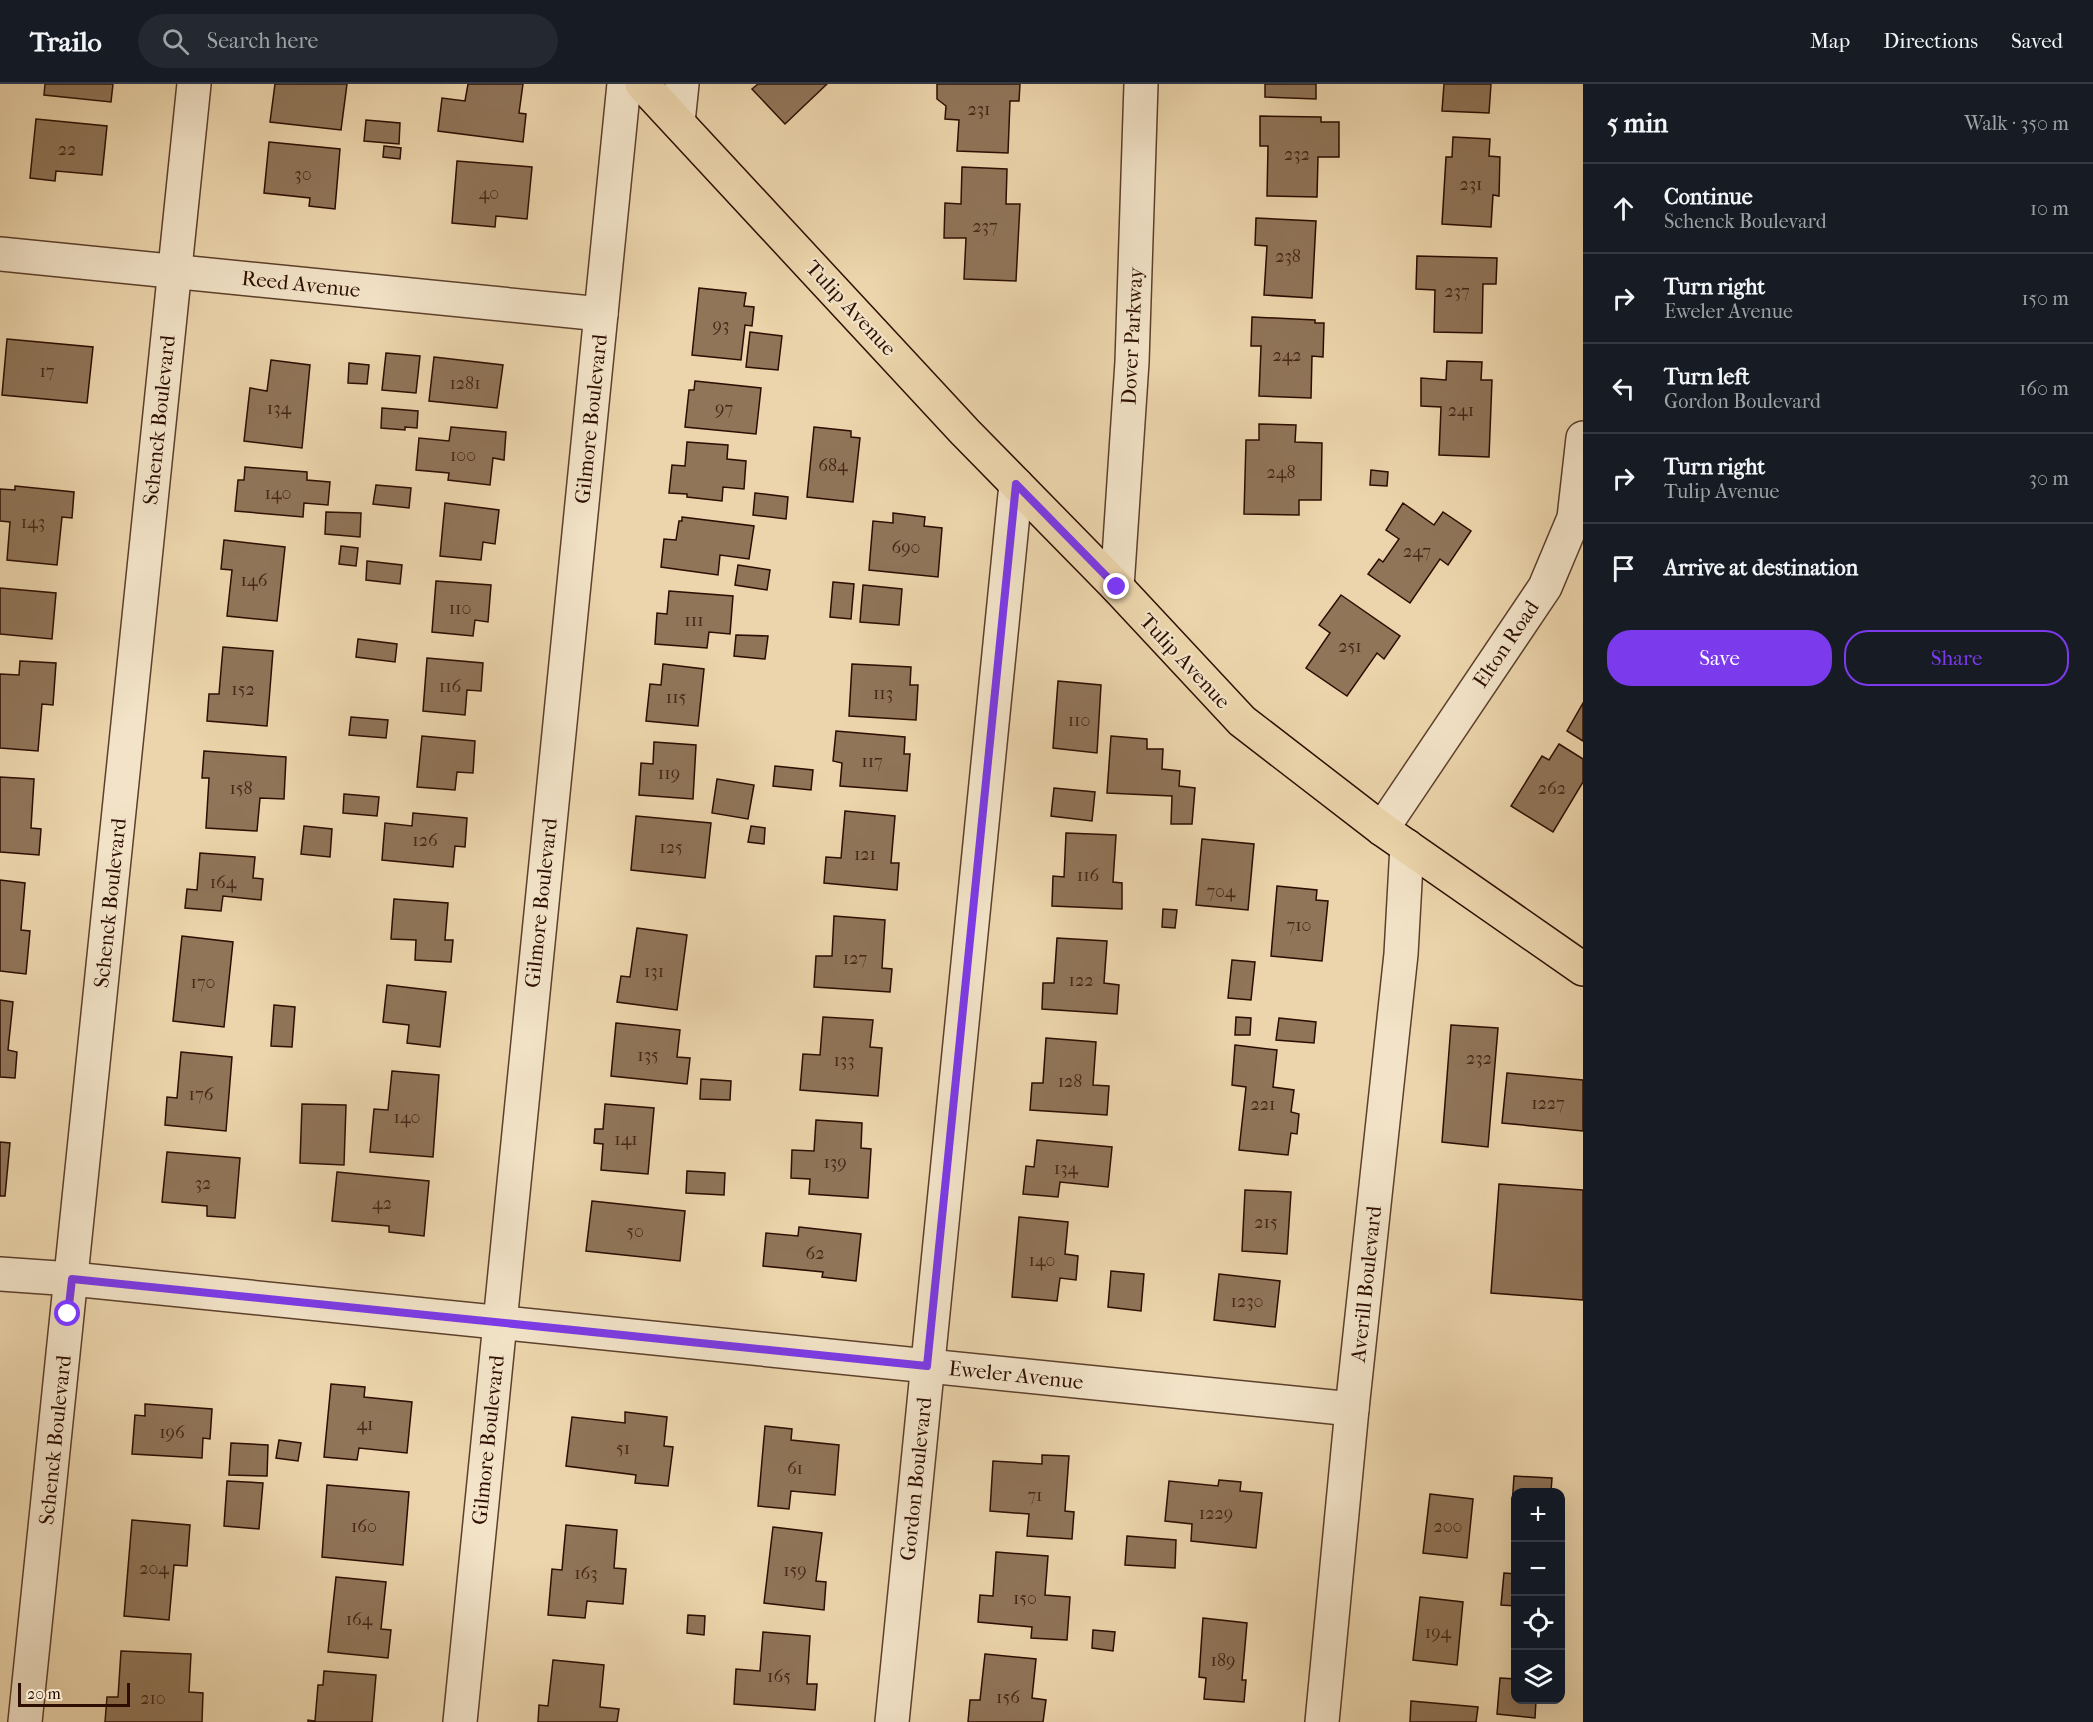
<!DOCTYPE html>
<meta charset="utf-8">
<style>
body{margin:0;font-family:"IM FELL French Canon",serif;background:#242831;color:#f1f3f6}
.controls{position:absolute;right:18px;bottom:18px;display:grid;overflow:hidden;border-radius:12px;box-shadow:0 6px 24px #0002}
.controls button{width:54px;height:54px;display:grid;place-items:center;padding:0;border:0;border-bottom:2px solid #363941;background:#171b24;color:#f1f3f6;font:30px sans-serif}
.scale{position:absolute;left:18px;bottom:15px;width:112px;box-sizing:border-box;padding-left:6px;border:3px solid #2c0d00;border-top:0;font-size:16px;line-height:21px;white-space:nowrap;color:#2c0d00;-webkit-text-stroke:4px #f3e4c9;paint-order:stroke}
.stop{position:absolute;width:18px;height:18px;margin:-14px;border:4px solid #7c3aed;border-radius:50%;background:#fff}
.stop.end{background:#7c3aed;border-color:#fff;box-shadow:0 2px 6px #0008}
.list{margin:0;padding:0;list-style:none}
h2{display:flex;justify-content:space-between;align-items:center;height:78px;margin:0;padding:0 24px;font-size:26px}
h2 small{font-size:20px;font-weight:400;color:#9ea1a6}
.list li{display:grid;grid-template-columns:39px 1fr auto;gap:18px;align-items:center;box-sizing:border-box;height:90px;padding:0 24px;border-top:2px solid #363941}
.list b{display:block;font-size:22px;white-space:nowrap}
.list p{margin:0;font-size:20px;white-space:nowrap;color:#9ea1a6}
.list em{font-size:20px;font-style:normal;color:#9ea1a6}
.actions{display:flex;gap:12px;padding:18px 24px}
.actions a{flex:1;padding:14px 0;border:2px solid #7c3aed;border-radius:24px;text-align:center;font-size:21px;color:#7c3aed}
.actions .main{background:#7c3aed;color:#fff}
.icon{flex:none;width:33px;height:33px;fill:none;stroke:currentColor;stroke-width:2;stroke-linecap:round;stroke-linejoin:round}
.map{position:relative;flex:none;width:1583px;height:1638px;overflow:hidden}
header{display:flex;align-items:center;gap:36px;box-sizing:border-box;height:84px;padding:0 30px;background:#171b24;border-bottom:2px solid #363941}
header strong{font-size:28px}
nav{display:flex;gap:33px;margin-inline-start:auto;font-size:21px}
.search{width:420px;height:54px;background:#242831;display:flex;align-items:center;gap:15px;box-sizing:border-box;padding:0 21px;border-radius:33px;color:#9ea1a6;font-size:22px}
main{display:flex}
aside{flex:1;background:#171b24}
.map>svg:first-child{display:block}
</style>
<header>
<strong>Trailo</strong>
<div class="search"><svg class="icon" aria-label="search" viewBox="0 0 24 24"><circle cx="10" cy="10" r="6"/><path d="M15 15l6 6"/></svg>Search here</div>
<nav><a>Map</a><a>Directions</a><a>Saved</a></nav>
</header>
<main>
<div class="map">
<svg width="1583" height="1638" viewBox="0 0 1583 1638">
<rect width="100%" height="100%" fill="#ecd5ac"/>
<filter id="stains"><feTurbulence type="fractalNoise" baseFrequency=".00333" numOctaves="4"/><feColorMatrix values="0 0 0 0 .2 0 0 0 0 .09 0 0 0 0 .02 0 0 0 .5 -.17"/></filter>
<radialGradient id="worn" r=".72"><stop offset=".6" stop-color="#630" stop-opacity="0"/><stop offset="1" stop-color="#630" stop-opacity=".3"/></radialGradient>
<g fill="#907559" stroke="#2c0d00" stroke-width="1.5">
<path d="M45,0h68l-2,18 -67,-7z"/>
<path d="M275,0h72l-6,46 -71,-8z"/>
<path d="M468,0h55l-4,29 7,1 -3,28 -85,-11 4,-33 23,3z"/>
<path d="M758,0h69l-42,40 -33,-35z"/>
<path d="M937,0h83l-1,17h-9l-2,52 -51,-2 2,-31 -14,-1 1,-13 -9,-7z"/>
<path d="M1265,0h51v15l-51,-2z"/>
<path d="M1444,0h47l-2,29 -47,-2z"/>
<path d="M1260,32l61,1v5h18v35h-21l-1,40 -50,-1 1,-50h-8z"/>
<path d="M36,35l71,7 -5,49 -46,-4 -1,10 -25,-3z"/>
<path d="M366,36l34,3 -1,21 -35,-3z"/>
<path d="M1453,53l37,2 -1,17 11,1 -1,39 -6,-1 -2,32 -49,-3 4,-67h6z"/>
<path d="M269,58l71,7 -5,60 -26,-3 1,-8 -46,-5z"/>
<path d="M384,62l17,2 -1,11 -17,-2z"/>
<path d="M457,77l75,6 -5,52 -31,-3 -1,11 -43,-4z"/>
<path d="M962,83l45,2 -1,35h14l-4,77 -52,-2 2,-41h-22l1,-35 16,1z"/>
<path d="M1256,134l60,3 -4,77 -48,-3 3,-49 -12,-1z"/>
<path d="M1417,172l80,2 -1,26h-13l-1,49 -48,-1 1,-42 -19,-1z"/>
<path d="M699,204l47,5 -2,13 10,1 -2,19 -7,-1 -4,35 -49,-5z"/>
<path d="M1252,233l63,3v3h9l-1,34 -11,-1 -1,42 -52,-2 2,-50h-10z"/>
<path d="M750,248l32,4 -4,34 -32,-3z"/>
<path d="M7,255l86,8 -6,56 -85,-8z"/>
<path d="M386,269l34,3 -4,37 -34,-3z"/>
<path d="M434,273l69,8 -6,43 -68,-7z"/>
<path d="M271,276l39,5 -8,83 -58,-7 6,-53 17,3z"/>
<path d="M1447,277l35,1 -1,18h11l-3,77 -50,-2 2,-48 -20,-1v-28l25,2z"/>
<path d="M349,279l20,2 -2,19 -19,-1z"/>
<path d="M695,297l66,7 -5,46 -71,-7 4,-37h5z"/>
<path d="M382,324l36,3 -1,17 -12,-1v3l-24,-2z"/>
<path d="M1259,340l37,1 -1,17 27,1 -1,57h-22v15l-55,-1 2,-74h13z"/>
<path d="M451,343l55,5 -2,28 -11,-2 -3,27 -42,-5 1,-7 -33,-3 3,-32 30,3z"/>
<path d="M814,343l37,4v6l9,1 -7,64 -46,-5z"/>
<path d="M687,358l41,3 -1,14 19,2 -2,28 -21,-2 -1,14 -35,-4v-3l-18,-1 3,-28 13,1z"/>
<path d="M245,383l62,5v8l23,2 -2,23 -24,-2 -1,14 -68,-6 3,-31h6z"/>
<path d="M1371,386l17,2 -1,14 -17,-1z"/>
<path d="M376,401l35,3 -2,20 -36,-4z"/>
<path d="M15,402l59,6 -2,26 -10,-1 -5,48 -50,-5 3,-38 -10,-1v-32l15,1z"/>
<path d="M755,409l33,4 -2,22 -33,-4z"/>
<path d="M445,419l54,7 -4,34 -12,-2 -2,18 -41,-4z"/>
<path d="M1403,419l31,22 9,-13 28,19 -23,34 -8,-6 -30,44 -42,-29 11,-15 4,3 16,-23 -13,-9z"/>
<path d="M326,428l35,1 -1,24 -35,-3z"/>
<path d="M893,429l32,4 -1,9 18,2 -4,49 -69,-7 4,-49 20,2z"/>
<path d="M682,433l72,9 -5,33 -29,-4 -2,20 -57,-8 3,-28 12,1 3,-19h3z"/>
<path d="M224,456l61,7 -8,74 -50,-5 5,-46 -11,-1z"/>
<path d="M341,462l17,2 -2,18 -17,-2z"/>
<path d="M367,477l35,4 -2,19 -34,-4z"/>
<path d="M738,481l32,5 -3,20 -32,-5z"/>
<path d="M436,497l55,4 -3,37 -13,-2 -2,16 -41,-4z"/>
<path d="M833,498l21,2 -3,35 -21,-2z"/>
<path d="M863,501l39,4 -3,36 -39,-3z"/>
<path d="M0,504l56,5 -4,46 -52,-5z"/>
<path d="M669,507l64,5 -3,38 -21,-2 -2,16 -52,-4 2,-31 10,1z"/>
<path d="M1341,511l59,41 -16,23 -7,-6 -30,43 -41,-28 24,-35 -11,-8z"/>
<path d="M736,551l32,1 -3,23 -31,-3z"/>
<path d="M358,555l39,5 -2,18 -39,-5z"/>
<path d="M223,563l50,4 -6,75 -60,-5 2,-27h10z"/>
<path d="M427,574l56,5 -2,28 -14,-1 -2,25 -42,-4z"/>
<path d="M20,577l36,2 -3,42 -11,-1 -4,47 -38,-3v-74l19,1z"/>
<path d="M663,580l41,5 -6,57 -52,-5 4,-37 11,1z"/>
<path d="M852,580l59,3 -1,18h8l-2,35 -67,-4z"/>
<path d="M1058,597l43,4 -4,68 -44,-5z"/>
<path d="M1583,619v38l-16,-10z"/>
<path d="M351,633l37,3 -2,18 -37,-3z"/>
<path d="M836,647l69,6 -1,17h6l-3,37 -67,-5 2,-23 -9,-2z"/>
<path d="M422,652l53,5 -2,32 -16,-1 -2,18 -38,-3z"/>
<path d="M1111,652l36,3v10h16l-1,20 18,2 -1,15 16,2 -3,36h-21l1,-28 -65,-3z"/>
<path d="M654,658l42,3 -3,54 -54,-4 2,-32 12,1z"/>
<path d="M1559,660l24,15v23l-30,50 -42,-26 31,-50 7,4z"/>
<path d="M204,667l82,6 -2,42 -24,-1 -3,33 -51,-3 3,-50h-7z"/>
<path d="M775,682l38,4 -2,20 -38,-4z"/>
<path d="M0,693l34,2 -3,49 10,1 -2,26 -39,-3z"/>
<path d="M717,695l37,6 -6,34 -36,-6z"/>
<path d="M1054,704l41,4 -3,29 -41,-5z"/>
<path d="M344,710l35,3 -2,19 -34,-3z"/>
<path d="M845,727l50,5 -4,47h8l-2,27 -73,-7 2,-26 15,1z"/>
<path d="M413,729l54,5 -2,29 -10,-1 -2,21 -71,-7 3,-37 27,3z"/>
<path d="M636,732l75,7 -6,55 -74,-8z"/>
<path d="M304,742l28,3 -2,28 -29,-3z"/>
<path d="M751,742l14,2 -1,16 -16,-2z"/>
<path d="M1066,749l50,2 -3,47 9,1v26l-70,-3 1,-30 11,1z"/>
<path d="M1202,755l52,5 -6,66 -52,-5z"/>
<path d="M200,769l55,4 -2,21 10,1 -2,21 -38,-4 -2,15 -36,-3 2,-19 10,1z"/>
<path d="M0,796l25,3 -4,47 9,1 -4,43 -26,-3z"/>
<path d="M1277,802l40,4 -1,10 12,1 -6,60 -51,-5z"/>
<path d="M394,815l54,4 -3,37h8l-2,22 -36,-2 1,-20 -25,-1z"/>
<path d="M1163,825l14,1 -2,18 -13,-1z"/>
<path d="M834,832l51,4 -3,48 10,1 -2,23 -76,-5 2,-31h16z"/>
<path d="M637,844l50,7 -10,75 -60,-8 4,-26 9,1z"/>
<path d="M182,852l51,6 -9,85 -51,-6z"/>
<path d="M1057,854l50,3 -3,42 15,2 -2,29 -75,-5 1,-26h11z"/>
<path d="M1232,876l23,2 -4,38 -23,-2z"/>
<path d="M387,901l59,7 -6,55 -33,-4 2,-18 -26,-3z"/>
<path d="M0,916l13,2 -5,48 9,2 -2,26 -15,-1z"/>
<path d="M274,921l21,2 -3,40 -21,-1z"/>
<path d="M823,933l50,3 -3,27 12,1 -4,48 -78,-6 3,-36 17,1z"/>
<path d="M1236,933l15,1 -1,17h-15z"/>
<path d="M1279,934l37,4 -2,21 -38,-3z"/>
<path d="M616,939l64,7 -3,27 13,1 -3,26 -76,-8z"/>
<path d="M1451,941l47,3 -10,119 -46,-5z"/>
<path d="M1046,954l50,4 -3,43 16,1 -2,29 -77,-5 2,-27h11z"/>
<path d="M1235,961l42,5 -4,37 21,3 -3,22 8,2 -2,20 -6,-1 -3,22 -49,-5 7,-63 -14,-2z"/>
<path d="M181,968l51,5 -6,74 -61,-6 2,-28 10,1z"/>
<path d="M392,987l47,4 -6,82 -63,-5 4,-43 14,1z"/>
<path d="M1507,989l76,7v51l-81,-8z"/>
<path d="M701,995l30,2 -1,19 -30,-1z"/>
<path d="M302,1020l44,1 -2,60 -44,-2z"/>
<path d="M605,1020l49,4 -6,66 -47,-4 2,-26 -9,-1 1,-14h8z"/>
<path d="M816,1036l46,3 -1,25 10,1 -3,49 -59,-4 1,-15 -19,-1 1,-28 22,1z"/>
<path d="M1037,1056l75,7 -4,40 -48,-5 -2,15 -35,-3 3,-28 8,1z"/>
<path d="M0,1058l10,1 -5,53h-5z"/>
<path d="M167,1068l73,6 -5,60 -28,-2v-10l-45,-4z"/>
<path d="M687,1087l38,2 -1,22 -38,-2z"/>
<path d="M337,1088l92,9 -5,55 -35,-4v-6l-57,-5z"/>
<path d="M1499,1100l84,6v110l-92,-7z"/>
<path d="M1245,1106l46,2 -4,62 -45,-3z"/>
<path d="M592,1117l93,10 -5,50 -94,-10z"/>
<path d="M1019,1133l49,5 -3,32 13,2 -2,24 -16,-2 -3,23 -45,-4z"/>
<path d="M799,1143l62,7 -5,47 -34,-4 1,-5 -60,-6 3,-33 32,3z"/>
<path d="M1111,1187l33,3 -3,37 -33,-4z"/>
<path d="M1219,1190l61,7 -5,46 -61,-7z"/>
<path d="M331,1300l34,3 -1,10 48,5 -5,51 -48,-5 -2,12 -33,-3z"/>
<path d="M145,1320l67,5 -2,30 -7,-1 -1,20 -70,-4 3,-39 10,1z"/>
<path d="M625,1328l42,5 -3,29 9,1 -5,39 -33,-3 1,-8 -70,-9 6,-49 53,6z"/>
<path d="M765,1342l27,3 -1,11 48,5 -4,50 -44,-4 -2,18 -31,-3z"/>
<path d="M279,1356l22,3 -3,18 -22,-3z"/>
<path d="M231,1359l37,2 -1,31 -38,-1z"/>
<path d="M1042,1371l27,1 -4,55 9,1 -2,27 -45,-3 2,-22 -39,-3 3,-50 49,3z"/>
<path d="M1514,1392l38,2 -1,14h-35v15l-4,-1z"/>
<path d="M1219,1396l22,2 -1,9 22,2 -6,55 -65,-7 1,-17 -27,-3 4,-40 49,5z"/>
<path d="M227,1397l36,2 -4,46 -35,-3z"/>
<path d="M327,1401l82,7 -6,73 -81,-8z"/>
<path d="M1430,1410l43,5 -6,59 -44,-5z"/>
<path d="M132,1436l58,5 -3,41 -13,-1 -5,55 -45,-4z"/>
<path d="M566,1441l51,5 -3,38 12,1 -3,35 -36,-3 -2,17 -37,-3 4,-46 10,1z"/>
<path d="M773,1443l49,6 -6,48 10,1 -2,28 -60,-7z"/>
<path d="M1127,1452l49,4 -1,28 -50,-3z"/>
<path d="M996,1468l52,4 -3,39 25,2 -3,43 -36,-2 1,-11 -54,-5 2,-27 13,1z"/>
<path d="M1504,1489l12,1v32l-15,-1z"/>
<path d="M336,1493l50,5 -5,47 10,1 -3,28 -60,-6z"/>
<path d="M1420,1513l43,5 -6,63 -44,-5z"/>
<path d="M688,1531l17,1 -1,19 -17,-2z"/>
<path d="M1203,1534l44,5 -5,57h4l-2,22 -40,-3 2,-21 -7,-1z"/>
<path d="M1093,1546l22,2 -2,19 -21,-3z"/>
<path d="M763,1548l47,4 -3,48h10l-2,26 -81,-6 2,-35 24,2z"/>
<path d="M121,1567l70,3 -2,38 14,1 -1,29h-97l2,-25h11z"/>
<path d="M985,1570l51,5 -4,39 14,2 -3,22h-75l2,-22h10z"/>
<path d="M553,1576l51,5 -4,42 19,2 -2,13h-79l1,-17 9,1z"/>
<path d="M324,1587l52,4 -4,47h-64v-2l7,1 3,-36h5z"/>
<path d="M1500,1594l16,1v21h20l-1,18 -38,-4z"/>
<path d="M1411,1617l67,6 -2,15h-66z"/>
</g>
<g fill="none" stroke-linecap="round" stroke-linejoin="round">
<defs>
<g id="minor">
<path d="M678,38l4,-38"/>
<path d="M0,170l601,60"/>
<path d="M1117,503l15,-225 9,-278"/>
<path d="M1382,745l163,-242 29,-69 9,-80"/>
<path d="M0,1190l72,5 1280,130"/>
<path d="M25,1638l169,-1638"/>
<path d="M460,1638l164,-1638"/>
<path d="M892,1638l124,-1238"/>
<path d="M1322,1638l30,-313 49,-455 6,-108"/>
</g>
<path id="major" d="M642,0l323,348 152,155 125,134 140,108 201,140"/>
</defs>
<use href="#minor" stroke="#5c3f2b" stroke-width="36"/>
<use href="#major" stroke="#2c0d00" stroke-width="36"/>
<use href="#minor" stroke="#f3e4c9" stroke-width="33"/>
<use href="#major" stroke="#ecd5ac" stroke-width="33"/>
</g>
<g fill="none" stroke-linecap="round" stroke-linejoin="round">
<path stroke="#7c3aed" stroke-width="8" d="M68,1230l4,-35 855,87 89,-882 101,103"/>
</g>
<g text-anchor="middle" dominant-baseline="central" stroke-width="4.5" stroke-linejoin="round" paint-order="stroke">
<g font-size="18" fill="#452716">
<text x="979" y="25">231</text>
<text x="67" y="65">22</text>
<text x="1297" y="70">232</text>
<text x="303" y="90">30</text>
<text x="1471" y="100">231</text>
<text x="489" y="109">40</text>
<text x="985" y="142">237</text>
<text x="1288" y="172">238</text>
<text x="1457" y="207">237</text>
<text x="721" y="241">93</text>
<text x="1287" y="271">242</text>
<text x="47" y="287">17</text>
<text x="465" y="299">1281</text>
<text x="279" y="324">134</text>
<text x="724" y="324">97</text>
<text x="1461" y="326">241</text>
<text x="463" y="371">100</text>
<text x="833" y="381">684</text>
<text x="1281" y="388">248</text>
<text x="278" y="409">140</text>
<text x="33" y="438">143</text>
<text x="906" y="463">690</text>
<text x="1417" y="467">247</text>
<text x="254" y="496">146</text>
<text x="460" y="524">110</text>
<text x="694" y="536">111</text>
<text x="1350" y="562">251</text>
<text x="450" y="602">116</text>
<text x="243" y="605">152</text>
<text x="883" y="609">113</text>
<text x="676" y="613">115</text>
<text x="1079" y="636">110</text>
<text x="872" y="677">117</text>
<text x="669" y="689">119</text>
<text x="241" y="704">158</text>
<text x="1552" y="704">262</text>
<text x="425" y="756">126</text>
<text x="671" y="763">125</text>
<text x="865" y="770">121</text>
<text x="1088" y="791">116</text>
<text x="223" y="798">164</text>
<text x="1221" y="807">704</text>
<text x="1299" y="841">710</text>
<text x="855" y="874">127</text>
<text x="654" y="887">131</text>
<text x="1081" y="896">122</text>
<text x="203" y="898">170</text>
<text x="648" y="971">135</text>
<text x="1479" y="974">232</text>
<text x="844" y="976">133</text>
<text x="1070" y="997">128</text>
<text x="201" y="1010">176</text>
<text x="1548" y="1019">1227</text>
<text x="1263" y="1020">221</text>
<text x="407" y="1033">140</text>
<text x="626" y="1055">141</text>
<text x="835" y="1078">139</text>
<text x="1066" y="1084">134</text>
<text x="203" y="1099">32</text>
<text x="382" y="1119">42</text>
<text x="1266" y="1138">215</text>
<text x="635" y="1147">50</text>
<text x="815" y="1169">62</text>
<text x="1042" y="1176">140</text>
<text x="1247" y="1217">1230</text>
<text x="365" y="1340">41</text>
<text x="172" y="1348">196</text>
<text x="623" y="1364">51</text>
<text x="795" y="1384">61</text>
<text x="1035" y="1411">71</text>
<text x="1216" y="1429">1229</text>
<text x="364" y="1442">160</text>
<text x="1448" y="1442">200</text>
<text x="154" y="1484">204</text>
<text x="795" y="1486">159</text>
<text x="586" y="1489">163</text>
<text x="1025" y="1514">150</text>
<text x="359" y="1535">164</text>
<text x="1438" y="1548">194</text>
<text x="1223" y="1576">189</text>
<text x="779" y="1592">165</text>
<text x="1008" y="1613">156</text>
<text x="153" y="1614">210</text>
</g>
<g font-size="21" fill="#2c0d00" stroke="#f3e4c9">
<text transform="translate(301 200) rotate(6)">Reed Avenue</text>
<text transform="translate(851 224) rotate(47)">Tulip Avenue</text>
<text transform="translate(1132 252) rotate(-87)">Dover Parkway</text>
<text transform="translate(591 335) rotate(-84)">Gilmore Boulevard</text>
<text transform="translate(159 336) rotate(-84)">Schenck Boulevard</text>
<text transform="translate(1506 560) rotate(-56)">Elton Road</text>
<text transform="translate(1185 577) rotate(47)">Tulip Avenue</text>
<text transform="translate(110 819) rotate(-84)">Schenck Boulevard</text>
<text transform="translate(541 819) rotate(-84)">Gilmore Boulevard</text>
<text transform="translate(1366 1200) rotate(-84)">Averill Boulevard</text>
<text transform="translate(1016 1291) rotate(6)">Eweler Avenue</text>
<text transform="translate(55 1356) rotate(-84)">Schenck Boulevard</text>
<text transform="translate(488 1356) rotate(-84)">Gilmore Boulevard</text>
<text transform="translate(916 1395) rotate(-84)">Gordon Boulevard</text>
</g>
</g>
<rect width="100%" height="100%" filter="url(#stains)"/>
<rect width="100%" height="100%" fill="url(#worn)"/>
</svg>
<div class="controls">
<button>+</button>
<button>−</button>
<button><svg class="icon" aria-label="locate" viewBox="0 0 24 24"><circle cx="12" cy="12" r="6"/><path d="M12 2v4M12 18v4M2 12h4M18 12h4"/></svg></button>
<button><svg class="icon" aria-label="layers" viewBox="0 0 24 24"><path d="M12 4l9 5-9 5-9-5zM3 14l9 5 9-5"/></svg></button>
</div>
<div class="scale">20 m</div>
<div class="stop" style="left:68px;top:1230px"></div>
<div class="stop end" style="left:1117px;top:503px"></div>
</div>
<aside>
<h2>5 min<small>Walk · 350 m</small></h2>
<ul class="list">
<li><svg class="icon" aria-label="ahead" viewBox="0 0 24 24"><path d="M12 20V5M6 11l6-6 6 6"/></svg><div><b>Continue</b><p>Schenck Boulevard</p></div><em>10 m</em></li>
<li><svg class="icon" aria-label="right" viewBox="0 0 24 24"><path d="M7 20v-9h11M14 6l5 5-5 5"/></svg><div><b>Turn right</b><p>Eweler Avenue</p></div><em>150 m</em></li>
<li><svg class="icon" aria-label="left" viewBox="0 0 24 24"><path d="M17 20v-9H6M10 6l-5 5 5 5"/></svg><div><b>Turn left</b><p>Gordon Boulevard</p></div><em>160 m</em></li>
<li><svg class="icon" aria-label="right" viewBox="0 0 24 24"><path d="M7 20v-9h11M14 6l5 5-5 5"/></svg><div><b>Turn right</b><p>Tulip Avenue</p></div><em>30 m</em></li>
<li><svg class="icon" aria-label="arrive" viewBox="0 0 24 24"><path d="M6 21V4h12l-3 4 3 4H6"/></svg><div><b>Arrive at destination</b></div></li>
</ul>
<div class="actions"><a class="main">Save</a><a>Share</a></div>
</aside>
</main>
